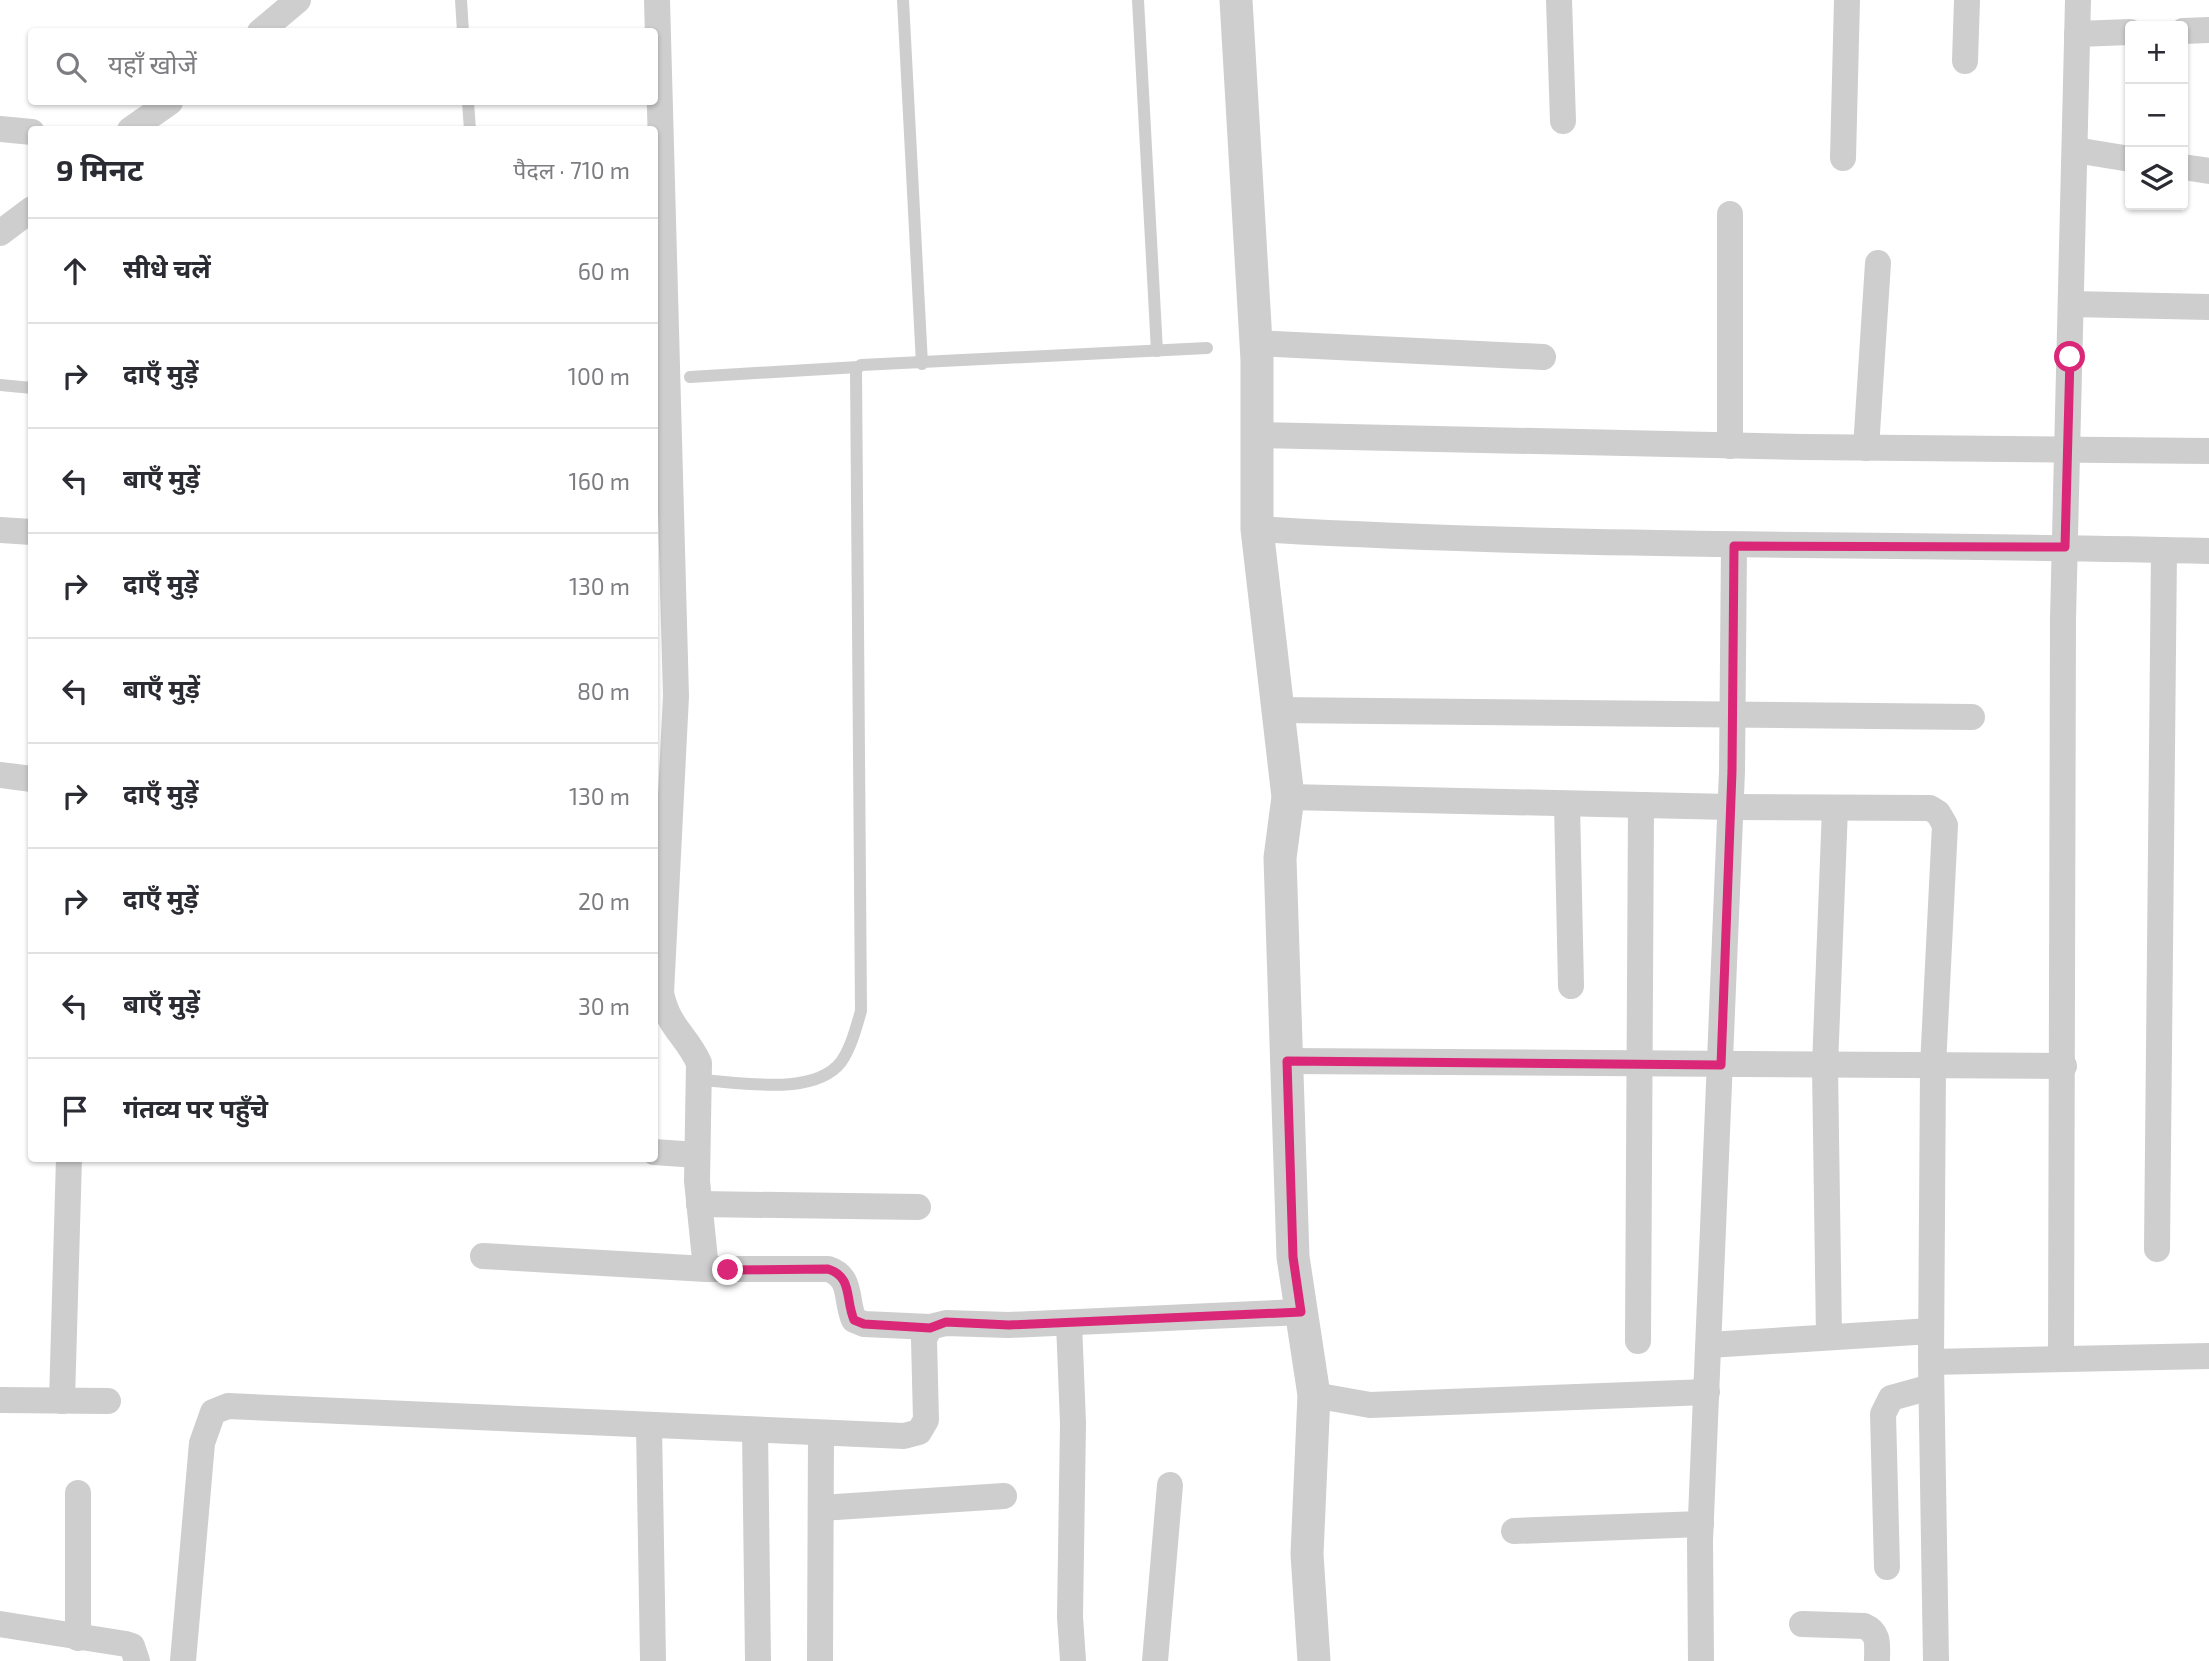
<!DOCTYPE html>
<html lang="hi">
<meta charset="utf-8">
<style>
body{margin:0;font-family:"Exo 2","Noto Sans Devanagari",sans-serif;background:#f7f7f7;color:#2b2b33}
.controls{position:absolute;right:21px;top:21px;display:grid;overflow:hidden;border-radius:7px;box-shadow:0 2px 5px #0004}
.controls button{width:63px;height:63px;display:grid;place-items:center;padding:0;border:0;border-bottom:2px solid #e1e1e2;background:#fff;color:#2b2b33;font:35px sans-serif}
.stop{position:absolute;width:21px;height:21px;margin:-16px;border:5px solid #db2777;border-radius:50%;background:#fff}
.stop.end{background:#db2777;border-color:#fff;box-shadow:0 2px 7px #0008}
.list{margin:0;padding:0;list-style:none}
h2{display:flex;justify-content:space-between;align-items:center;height:91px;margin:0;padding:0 28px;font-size:30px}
h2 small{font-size:23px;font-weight:400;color:#7c7c81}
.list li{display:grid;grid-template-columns:46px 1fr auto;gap:21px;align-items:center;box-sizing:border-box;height:105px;padding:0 28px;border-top:2px solid #e1e1e2}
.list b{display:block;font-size:26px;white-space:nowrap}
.list em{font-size:23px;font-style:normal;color:#7c7c81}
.icon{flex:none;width:38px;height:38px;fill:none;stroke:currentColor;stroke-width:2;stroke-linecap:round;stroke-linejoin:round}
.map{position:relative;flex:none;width:2209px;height:1661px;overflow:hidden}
.search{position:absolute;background:#fff;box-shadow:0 2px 5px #0004;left:28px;top:28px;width:630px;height:77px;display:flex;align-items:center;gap:18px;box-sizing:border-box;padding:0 24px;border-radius:7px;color:#7c7c81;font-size:26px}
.panel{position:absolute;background:#fff;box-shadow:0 2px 5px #0004;left:28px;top:126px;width:630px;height:1036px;border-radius:7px}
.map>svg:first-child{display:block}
</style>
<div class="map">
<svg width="2209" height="1661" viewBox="0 0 2209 1661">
<rect width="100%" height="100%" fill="#fff"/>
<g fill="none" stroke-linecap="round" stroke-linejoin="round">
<g stroke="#cecece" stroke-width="12">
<path d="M461,0l2,32"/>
<path d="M903,0l19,364"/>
<path d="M1138,0l19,351"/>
<path d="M468,102l2,28"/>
<path d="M690,377l168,-10"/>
<path d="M0,385l32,3"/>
<path d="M701,1080c39,2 113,17 140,-18 10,-14 15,-34 20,-51l-5,-642 5,-4 346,-17"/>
</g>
<g stroke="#cecece" stroke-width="26">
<path d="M657,0l19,696 -15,297c8,36 24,40 38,70l-2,118 9,88"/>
<path d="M1559,0l4,121"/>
<path d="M2183,31l26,-1"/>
<path d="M260,32l38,-32"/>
<path d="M2077,34l53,-2"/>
<path d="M1965,61l2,-61"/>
<path d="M0,129l32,3"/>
<path d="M130,130l40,-28"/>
<path d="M2075,150l55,9"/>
<path d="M1843,158l4,-158"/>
<path d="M2183,167l26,4"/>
<path d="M1730,214v232"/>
<path d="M0,233l32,-24"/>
<path d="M2071,304l138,3"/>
<path d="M1256,343l287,14"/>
<path d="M1257,435l548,12 404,4"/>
<path d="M1866,448l12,-185"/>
<path d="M1257,529c317,19 635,14 952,22"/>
<path d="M0,530l32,2"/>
<path d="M1276,710l696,7"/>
<path d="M0,775l32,4"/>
<path d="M1288,797l442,10 200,1 8,5 7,12 -12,241 -2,296 5,299"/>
<path d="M1567,804l4,182"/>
<path d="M1287,1061l777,5"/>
<path d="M654,1152l43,3"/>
<path d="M699,1204l219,3"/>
<path d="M2157,1249l7,-699"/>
<path d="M483,1256l223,13h122c25,8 17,31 26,51l10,4 66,3"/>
<path d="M1069,1323l4,100 -3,194 3,44"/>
<path d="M1829,1337l-4,-271 10,-258"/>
<path d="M1638,1341l3,-535"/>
<path d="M1709,1345l222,-14"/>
<path d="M2061,1357l2,-738 15,-619"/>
<path d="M1931,1362l278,-6"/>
<path d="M1314,1395l56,10 337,-13"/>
<path d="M0,1400l108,1"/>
<path d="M62,1401l7,-243"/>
<path d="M649,1426l4,235"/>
<path d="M755,1431l3,230"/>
<path d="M78,1493v145"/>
<path d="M821,1508l183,-12"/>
<path d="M1514,1531l187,-7"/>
<path d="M1887,1567l-4,-153 8,-16 40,-11"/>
<path d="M0,1624l126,20 6,2 5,15"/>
<path d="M1802,1624l62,2c16,7 13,19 13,35"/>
<path d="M183,1661l19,-218 11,-31 15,-6 676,30 15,-4 7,-12 -2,-81 6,-12 16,-4 63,2 292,-13"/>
<path d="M820,1661l1,-227"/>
<path d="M1155,1661l15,-176"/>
<path d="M1701,1661l-1,-120 32,-770 2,-225"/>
</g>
<path stroke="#cecece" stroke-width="33" d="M1236,0l21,360v169l31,268 -8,61 13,399 21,138 -7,159 7,107"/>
</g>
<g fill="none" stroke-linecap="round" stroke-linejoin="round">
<path stroke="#db2777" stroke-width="9" d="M728,1270l100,-1c25,8 17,30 26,51l10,4 66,4 16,-6 63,3 292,-13 -8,-55 -6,-196 434,4 11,-294 2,-225 331,1 5,-190"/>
</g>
</svg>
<div class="controls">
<button>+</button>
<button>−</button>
<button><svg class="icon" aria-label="layers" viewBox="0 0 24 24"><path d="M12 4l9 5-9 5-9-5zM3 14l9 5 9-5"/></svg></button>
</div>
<div class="stop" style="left:2070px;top:357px"></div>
<div class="stop end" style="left:728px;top:1270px"></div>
<div class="search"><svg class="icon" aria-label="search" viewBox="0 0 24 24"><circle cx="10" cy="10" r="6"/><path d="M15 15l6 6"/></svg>यहाँ खोजें</div>
<section class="panel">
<h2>9 मिनट<small>पैदल · 710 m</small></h2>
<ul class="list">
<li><svg class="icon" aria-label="ahead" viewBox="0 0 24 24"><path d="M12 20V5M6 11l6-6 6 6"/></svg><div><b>सीधे चलें</b></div><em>60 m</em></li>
<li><svg class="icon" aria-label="right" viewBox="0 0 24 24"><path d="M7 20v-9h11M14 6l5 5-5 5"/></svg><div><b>दाएँ मुड़ें</b></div><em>100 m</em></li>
<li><svg class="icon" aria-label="left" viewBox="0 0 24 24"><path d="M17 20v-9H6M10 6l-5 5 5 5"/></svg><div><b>बाएँ मुड़ें</b></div><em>160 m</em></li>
<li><svg class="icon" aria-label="right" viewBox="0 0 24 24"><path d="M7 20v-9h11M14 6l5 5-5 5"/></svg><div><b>दाएँ मुड़ें</b></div><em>130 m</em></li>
<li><svg class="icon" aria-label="left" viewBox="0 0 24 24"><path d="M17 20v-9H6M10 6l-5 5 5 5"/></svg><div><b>बाएँ मुड़ें</b></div><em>80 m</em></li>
<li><svg class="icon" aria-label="right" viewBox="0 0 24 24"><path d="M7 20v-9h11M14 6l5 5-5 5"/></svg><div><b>दाएँ मुड़ें</b></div><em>130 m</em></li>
<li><svg class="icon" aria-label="right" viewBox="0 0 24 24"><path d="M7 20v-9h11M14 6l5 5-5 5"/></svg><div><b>दाएँ मुड़ें</b></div><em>20 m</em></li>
<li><svg class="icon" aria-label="left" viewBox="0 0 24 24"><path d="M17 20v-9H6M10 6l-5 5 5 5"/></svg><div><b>बाएँ मुड़ें</b></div><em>30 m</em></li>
<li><svg class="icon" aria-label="arrive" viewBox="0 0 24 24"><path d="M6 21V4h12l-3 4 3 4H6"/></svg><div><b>गंतव्य पर पहुँचे</b></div></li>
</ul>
</section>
</div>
